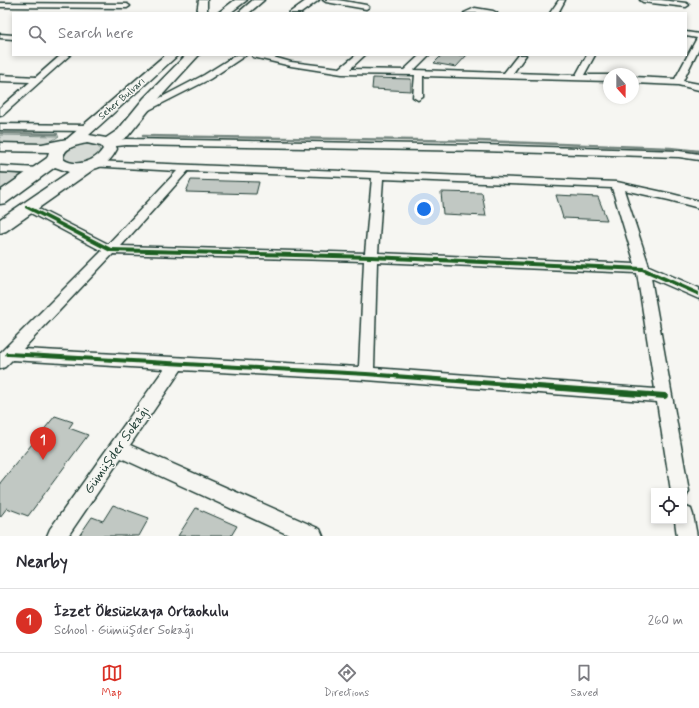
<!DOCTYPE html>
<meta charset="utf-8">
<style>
body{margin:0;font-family:Mynerve,sans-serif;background:#f2f2f3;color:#2b2b33}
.controls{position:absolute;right:12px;bottom:12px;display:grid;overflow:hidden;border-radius:0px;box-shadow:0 2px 6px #0003}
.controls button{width:36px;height:36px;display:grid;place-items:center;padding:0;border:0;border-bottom:1px solid #e1e1e2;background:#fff;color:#2b2b33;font:20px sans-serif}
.compass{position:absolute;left:603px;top:68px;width:36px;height:36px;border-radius:50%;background:#fff;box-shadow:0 2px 6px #0003;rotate:159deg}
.you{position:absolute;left:424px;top:209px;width:14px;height:14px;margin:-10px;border:3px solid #fff;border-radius:50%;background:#1a73e8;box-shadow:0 0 0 6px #1a73e833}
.badge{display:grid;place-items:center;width:26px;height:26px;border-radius:50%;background:#d93025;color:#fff;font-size:13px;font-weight:700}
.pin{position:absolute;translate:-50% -33px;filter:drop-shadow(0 1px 2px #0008)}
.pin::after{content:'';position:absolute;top:21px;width:14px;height:12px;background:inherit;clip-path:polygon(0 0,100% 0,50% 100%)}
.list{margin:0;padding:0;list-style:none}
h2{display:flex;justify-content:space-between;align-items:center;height:52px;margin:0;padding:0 16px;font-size:17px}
h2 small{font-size:13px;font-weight:400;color:#7c7c81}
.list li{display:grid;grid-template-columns:26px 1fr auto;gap:12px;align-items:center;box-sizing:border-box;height:64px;padding:0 16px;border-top:1px solid #e1e1e2}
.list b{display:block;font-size:15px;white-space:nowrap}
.list p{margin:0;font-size:13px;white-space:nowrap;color:#7c7c81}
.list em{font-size:13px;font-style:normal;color:#7c7c81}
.icon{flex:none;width:22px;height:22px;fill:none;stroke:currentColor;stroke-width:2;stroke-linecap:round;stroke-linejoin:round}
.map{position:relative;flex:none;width:699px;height:536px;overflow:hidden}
.search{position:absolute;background:#fff;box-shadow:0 2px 6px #0003;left:12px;right:12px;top:12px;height:44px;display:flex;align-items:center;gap:10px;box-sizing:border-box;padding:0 14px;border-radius:0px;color:#7c7c81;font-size:15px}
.sheet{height:116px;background:#fff}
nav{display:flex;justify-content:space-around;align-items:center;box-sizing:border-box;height:56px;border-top:1px solid #e1e1e2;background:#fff;font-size:11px;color:#7c7c81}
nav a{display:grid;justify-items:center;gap:2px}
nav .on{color:#d93025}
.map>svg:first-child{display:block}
</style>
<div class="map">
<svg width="699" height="536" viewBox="0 0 699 536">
<rect width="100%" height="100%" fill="#f6f6f2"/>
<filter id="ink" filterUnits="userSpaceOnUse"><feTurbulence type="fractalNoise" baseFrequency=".025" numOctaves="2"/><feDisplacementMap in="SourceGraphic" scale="8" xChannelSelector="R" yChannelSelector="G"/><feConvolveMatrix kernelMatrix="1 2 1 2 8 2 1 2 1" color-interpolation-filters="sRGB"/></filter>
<g filter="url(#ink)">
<g fill="#d6dbd6" stroke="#7a8c85">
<path d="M0,135l59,1c-16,13 -40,8 -59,8z"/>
<path d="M85,144l13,2 2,4c-4,12 -27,17 -36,8v-3c4,-8 13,-10 21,-11z"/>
<path d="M0,173l22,1 -4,5 -18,13z"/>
</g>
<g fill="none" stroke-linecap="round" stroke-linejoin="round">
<g stroke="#72847d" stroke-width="2.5">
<path d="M0,133l57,1"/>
<path d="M143,136l336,5 191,7 29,3"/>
</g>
</g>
<g fill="#c1c8c3" stroke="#1f3d34">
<path d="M442,55h25l-11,12 -22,-4z"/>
<path d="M373,78l38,1v12l-39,-2z"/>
<path d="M191,180l68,2 -3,12 -70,-2z"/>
<path d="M441,192l41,1 4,23 -43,-2z"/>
<path d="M556,195l42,2 9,23 -44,-2z"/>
<path d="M55,416l18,6 -4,6 19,7 -60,81 -21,-8 -7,9v-34z"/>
<path d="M113,505l36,13 -10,18h-60l13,-19 11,4z"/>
<path d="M196,508l41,18 -6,10h-53z"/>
</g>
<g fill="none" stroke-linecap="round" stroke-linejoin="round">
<defs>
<g id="minor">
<path d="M323,0h15l28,5 3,2 -3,2 -40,-7z"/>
<path d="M559,0h6l-7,13h-8z"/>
<path d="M640,0h21l25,3 3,2 -3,2 -43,-5z"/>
<path d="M0,3l127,1 3,2 -3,2 -127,-1z"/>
<path d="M475,8l18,3 4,2h-33z"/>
<path d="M686,32l13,2v14l-16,33 16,3v6l-21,-5 -45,-2v-6l42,2 22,-41 -11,-2z"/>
<path d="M0,34l13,1v4l-13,-1z"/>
<path d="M61,55h9l-67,60 -3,1v-8l30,-26 -30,-1v-6l36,2z"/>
<path d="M236,55h10l-36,24 -65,33 -3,1 -5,-3 67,-35z"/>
<path d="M252,55h14l25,7 49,6 16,-13h9l-15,14 54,1 16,-15h9l-15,15 90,3 14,-18h8l-13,18 63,2 11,-20h8l-11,20h25v6l-186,-5v21l-5,3 -5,-3 2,-22 -73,-1 -51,-8 -38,-9z"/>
<path d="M0,124l89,1 5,3 -5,3 -89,-1z"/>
<path d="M126,139l354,6 199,6 20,3v6l-20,-3 -199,-6 -354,-6 -18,2 -5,-3 5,-3z"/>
<path d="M93,161l524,21 55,12 27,7v7l-30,-8 -45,-10 25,76 50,22v11l-48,-21 38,213 -3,6 -2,1v-7h-13l-14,-89 -291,-22 -185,-10 -51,75 190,84 3,7h-32l-170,-78 -53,78h-21l3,-7 114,-160 -152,-9 -7,7 -5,2v-16l102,-102 -79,-42 -2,-2 2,-2h8l77,39 69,-73 -88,-5 -1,-2zM188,171l184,7 -7,75 -244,-7zM383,179l229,9 23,76 -257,-11zM113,254l251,7 -5,106 -336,-18zM377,262l260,11 18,116 -281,-21z"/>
<path d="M0,166l39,2 5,3 -5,3 -39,-2z"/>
<path d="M684,506l7,3 2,6 4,21h-20l-2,-15h9z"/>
</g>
<path id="tertiary" d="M199,0h8v13h-10z"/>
<g id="secondary">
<path d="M235,0h12l-17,13h-12z"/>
<path d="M253,0h11l-15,13h-11z"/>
<path d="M307,0h12l-18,13h-12z"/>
<path d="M165,55h13l-89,80 17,3 12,-8 26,-32 42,-43h13l-45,49 -26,32 -13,8 2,5c-5,10 -12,17 -23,20l-88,62 -6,2v-14l69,-47 -14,-5 -49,36 -6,1v-13l47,-33 2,-6 -49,-1v-8l42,1 25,-5zM87,143l14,3 2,3c-8,13 -28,19 -40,10 0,-12 15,-14 24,-16z"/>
</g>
</defs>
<use href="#minor" stroke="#1f3d34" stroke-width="3"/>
<use href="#tertiary" stroke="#1f3d34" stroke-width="3"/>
<use href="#secondary" stroke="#1f3d34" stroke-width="3"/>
<use href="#minor" fill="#f6f6f2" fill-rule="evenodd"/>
<use href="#tertiary" fill="#f6f6f2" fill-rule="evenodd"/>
<use href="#secondary" fill="#f6f6f2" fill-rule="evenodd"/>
<defs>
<g id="cycleway">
<path d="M25,206h4l82,42 260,7 272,12 56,25v4l-57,-25 -271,-12 -261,-7 -85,-44z"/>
<path d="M6,352h2l358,20 299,21 2,1 1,2 -1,2 -2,1 -299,-23 -358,-20h-2l-1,-2z"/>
</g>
</defs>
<use href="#cycleway" stroke="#f6f6f2" stroke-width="3"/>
<use href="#cycleway" fill="#1b5e20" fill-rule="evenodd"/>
</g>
</g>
<g text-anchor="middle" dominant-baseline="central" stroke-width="3" stroke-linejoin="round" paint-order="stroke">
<g font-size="10" fill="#1f3d34" stroke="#f6f6f2">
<text transform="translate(122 99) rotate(-41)">Seher Bulvarı</text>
</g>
<g font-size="14" fill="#1f3d34" stroke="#f6f6f2">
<text transform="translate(117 450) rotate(-55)">Gümüşder Sokağı</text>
</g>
</g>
</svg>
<div class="controls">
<button><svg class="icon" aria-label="locate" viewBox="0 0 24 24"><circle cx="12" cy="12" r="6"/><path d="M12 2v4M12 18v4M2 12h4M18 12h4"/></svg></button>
</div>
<svg class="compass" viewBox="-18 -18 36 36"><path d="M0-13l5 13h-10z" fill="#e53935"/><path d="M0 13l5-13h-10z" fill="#7c7c81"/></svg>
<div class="you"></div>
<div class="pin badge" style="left:43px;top:460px">1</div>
<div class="search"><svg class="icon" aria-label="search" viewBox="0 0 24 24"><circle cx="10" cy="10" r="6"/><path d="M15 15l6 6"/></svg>Search here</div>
</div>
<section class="sheet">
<h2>Nearby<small></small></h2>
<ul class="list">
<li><span class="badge">1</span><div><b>İzzet Öksüzkaya Ortaokulu</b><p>School · Gümüşder Sokağı</p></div><em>260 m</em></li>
</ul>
</section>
<nav>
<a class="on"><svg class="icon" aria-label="map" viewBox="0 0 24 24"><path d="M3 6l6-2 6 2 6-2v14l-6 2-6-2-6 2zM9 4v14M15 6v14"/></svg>Map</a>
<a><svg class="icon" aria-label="directions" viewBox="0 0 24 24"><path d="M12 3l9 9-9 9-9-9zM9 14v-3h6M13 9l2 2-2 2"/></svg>Directions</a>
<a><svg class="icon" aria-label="saved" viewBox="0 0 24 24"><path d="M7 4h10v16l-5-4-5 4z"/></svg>Saved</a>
</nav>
